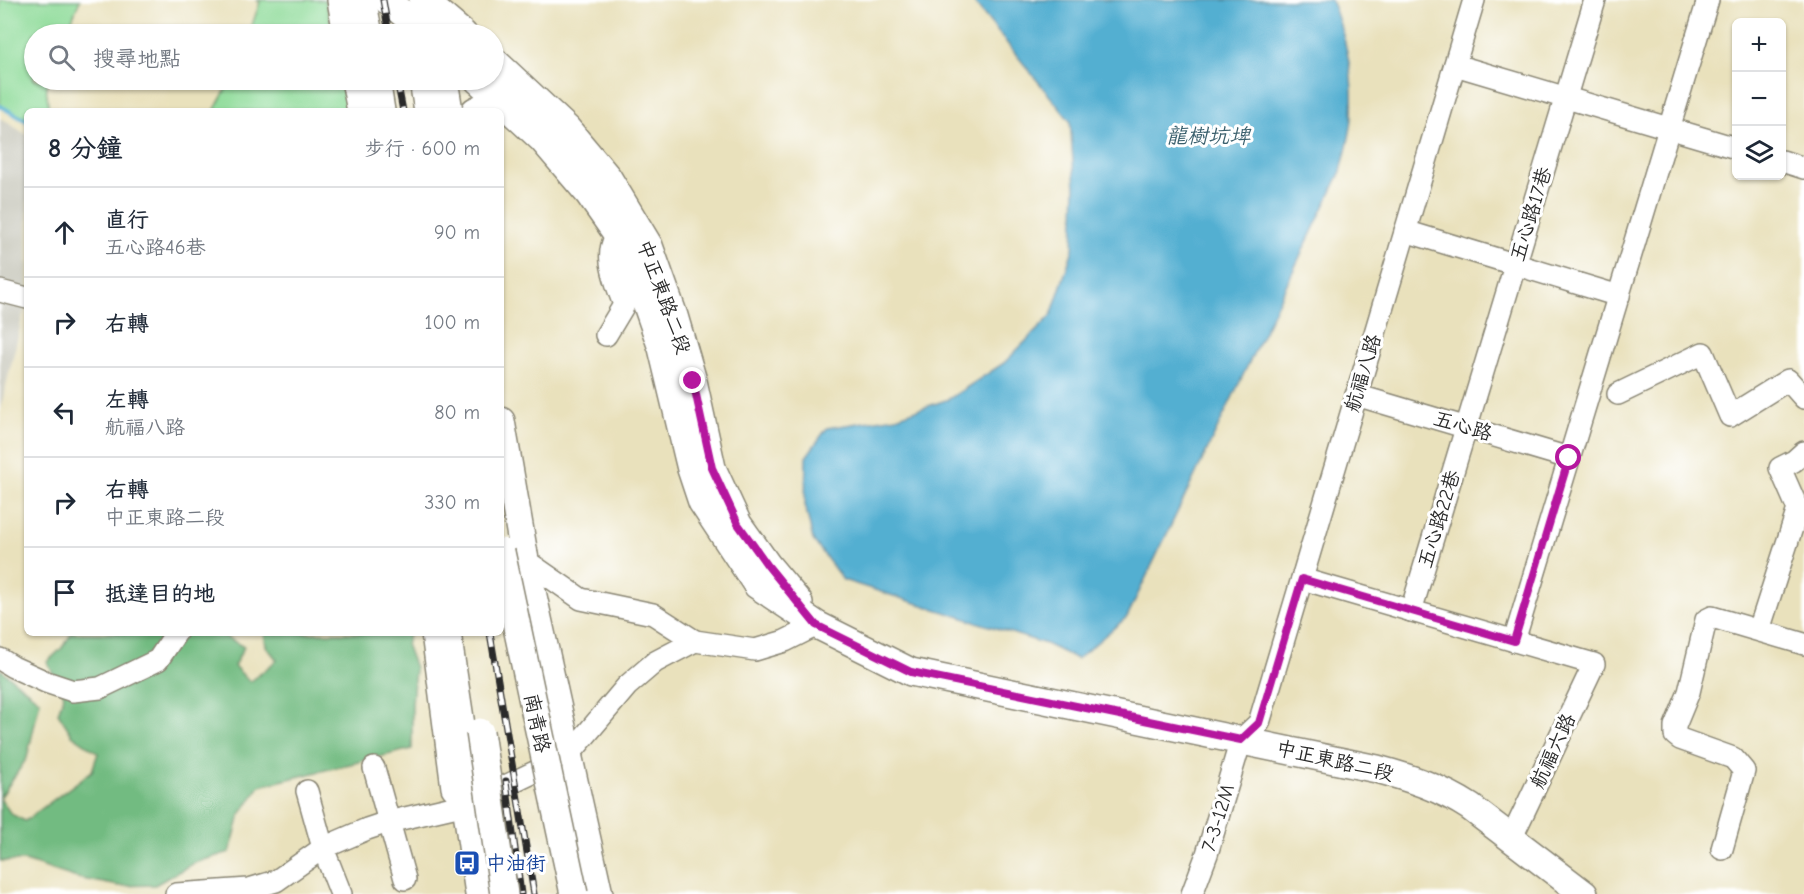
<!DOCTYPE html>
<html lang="zh-TW">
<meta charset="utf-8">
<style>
body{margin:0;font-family:"Comic Neue","LXGW WenKai TC",sans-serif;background:#f2f2f3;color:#1f2937}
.controls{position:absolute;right:18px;top:18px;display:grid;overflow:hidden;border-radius:9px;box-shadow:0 2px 4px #0004}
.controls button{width:54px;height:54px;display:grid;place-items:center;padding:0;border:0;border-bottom:2px solid #e0e1e3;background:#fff;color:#1f2937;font:30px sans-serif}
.stop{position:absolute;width:18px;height:18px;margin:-14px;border:4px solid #b5179e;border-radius:50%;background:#fff}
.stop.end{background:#b5179e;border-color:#fff;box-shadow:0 2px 6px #0008}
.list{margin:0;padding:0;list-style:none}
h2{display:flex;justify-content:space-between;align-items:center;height:78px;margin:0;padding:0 24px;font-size:26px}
h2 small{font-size:20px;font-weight:400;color:#747a83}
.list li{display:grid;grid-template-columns:39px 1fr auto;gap:18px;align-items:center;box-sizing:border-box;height:90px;padding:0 24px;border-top:2px solid #e0e1e3}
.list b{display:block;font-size:22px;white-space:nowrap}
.list p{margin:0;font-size:20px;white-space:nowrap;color:#747a83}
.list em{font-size:20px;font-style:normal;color:#747a83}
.icon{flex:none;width:33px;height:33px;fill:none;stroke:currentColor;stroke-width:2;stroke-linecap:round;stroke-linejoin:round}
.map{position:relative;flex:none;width:1804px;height:894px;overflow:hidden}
.search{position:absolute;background:#fff;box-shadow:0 2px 4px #0004;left:24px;top:24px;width:480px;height:66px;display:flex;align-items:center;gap:15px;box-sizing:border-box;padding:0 21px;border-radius:33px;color:#747a83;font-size:22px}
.panel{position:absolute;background:#fff;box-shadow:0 2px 4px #0004;left:24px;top:108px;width:480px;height:528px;border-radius:9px}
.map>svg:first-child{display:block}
</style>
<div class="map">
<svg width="1804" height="894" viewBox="0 0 1804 894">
<rect width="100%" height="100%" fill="#fff"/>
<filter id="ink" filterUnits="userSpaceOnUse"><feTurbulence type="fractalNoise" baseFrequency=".0167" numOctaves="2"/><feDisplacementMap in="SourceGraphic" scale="12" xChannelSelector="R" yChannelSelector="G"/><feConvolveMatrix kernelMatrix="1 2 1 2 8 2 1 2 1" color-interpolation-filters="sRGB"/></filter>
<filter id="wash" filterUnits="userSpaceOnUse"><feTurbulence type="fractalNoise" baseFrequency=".008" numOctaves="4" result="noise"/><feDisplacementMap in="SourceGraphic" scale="24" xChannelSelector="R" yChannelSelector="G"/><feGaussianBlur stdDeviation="1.35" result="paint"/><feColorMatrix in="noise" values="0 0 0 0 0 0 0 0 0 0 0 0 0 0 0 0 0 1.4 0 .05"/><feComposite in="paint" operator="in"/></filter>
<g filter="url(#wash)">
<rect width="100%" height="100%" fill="#e9e1bc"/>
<g fill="#c5c5b8">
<path d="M0,118l27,17v156l-27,-6z"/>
<path d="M0,302l25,5 -25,103z"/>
</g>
<g fill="#8edb99" stroke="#5c8362" stroke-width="1.5">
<path d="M0,0h80l-14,34h-32v46h15c-6,14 1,17 -1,31h-21v8l-27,-14z"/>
<path d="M256,0h69l9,34h-85l11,-32z"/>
<path d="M231,80h111l5,31h-133z"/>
</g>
<path fill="#72bb81" stroke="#4e7356" stroke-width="1.5" d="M72,633h147l25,14 -10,19 16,16 27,-22 -11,-14 -2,-13h146l-4,11 9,24 -3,36v45l-152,37 -20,29 -10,37 -36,11 -39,22 -36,1 -42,-8 -52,-17h-25v-192l40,32 -13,57 -27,40 11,16 14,7 67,-50 6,-18 -26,-18 -14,-22 6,-18 -17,-33 14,-13z"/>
<path fill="#52afd1" stroke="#3e6d7e" stroke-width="1.5" d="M972,0h359c15,36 23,77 21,117 -1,18 -7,37 -11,54l-214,446 -50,42 -31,-15 -203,-64 -30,-40 -8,-35 1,-48 21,-29 69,-11 53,-18 55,-36 47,-47 22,-67 2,-62 -5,-66z"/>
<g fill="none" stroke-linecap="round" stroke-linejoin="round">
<path stroke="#52afd1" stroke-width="4.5" d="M0,106l27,15"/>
</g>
</g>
<g filter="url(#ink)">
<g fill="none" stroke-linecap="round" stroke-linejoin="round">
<defs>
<g id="minor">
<path d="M1455,65l281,83"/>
<path d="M1782,161l22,7"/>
<path d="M1405,231l214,65"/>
<path d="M0,291l27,7"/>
<path d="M606,335l18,-30c-9,-26 -26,-59 2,-78"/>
<path d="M1618,394l85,-41 27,63 58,-36 16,18"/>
<path d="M1356,395l213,63"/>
<path d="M1798,509l-18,-41 14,-7 10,-9"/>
<path d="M525,560l56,39 72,15 42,27"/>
<path d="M1302,579l292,85 -83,175"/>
<path d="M1411,611l184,-611"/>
<path d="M1759,630l39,-121"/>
<path d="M432,633l20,155 14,16"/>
<path d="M1514,641l194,-641"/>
<path d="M0,659l13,8 33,15 27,9 27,-3 58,-28 18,-27"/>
<path d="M374,768l31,111"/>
<path d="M307,791l16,57 18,46"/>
<path d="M1722,849l22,-78 -11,-13 -53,-19 -5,-4v-9l14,-34 17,-72 6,-3 92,27"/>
<path d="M176,894l73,-5 27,-8 47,-33 44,-19 21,-7 78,-18 27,-12 75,-36 59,-70 28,-24 40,-21 60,9 30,-9 32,-16"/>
<path d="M1192,894l15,-40 34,-114 18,-17 215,-723"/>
</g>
<g id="major">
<path d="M341,0l6,34"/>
<path d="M362,0l7,34"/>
<path d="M387,0l41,34"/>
<path d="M423,0l40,34"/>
<path d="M494,61l73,68 41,49 41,68 25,70 19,65 19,87 26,56 30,42 31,37"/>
<path d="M355,80l6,31"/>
<path d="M376,80l5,31"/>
<path d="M423,80l5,31"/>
<path d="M444,80l5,31"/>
<path d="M478,80l64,59 47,55 38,54 35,100 29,121 11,33 55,83 60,40 94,47 466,97c33,9 64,19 93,38l114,87"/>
<path d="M475,111l6,-3 24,-3"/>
<path d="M501,421l24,139 74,334"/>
<path d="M447,633l17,112 2,59 13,90"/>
</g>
</defs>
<use href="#minor" stroke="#8a8674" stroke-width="24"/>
<use href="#major" stroke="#8a8674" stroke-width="30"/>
<use href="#minor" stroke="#fff" stroke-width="21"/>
<use href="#major" stroke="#fff" stroke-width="27"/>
<defs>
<g id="rail">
<path d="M383,0l6,34"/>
<path d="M397,80l6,31"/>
<path d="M490,633l44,261"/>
<path d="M506,781l15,113"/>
</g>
</defs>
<use href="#rail" stroke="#2b2b2b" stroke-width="7"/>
<use href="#rail" stroke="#fff" stroke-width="4.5" stroke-dasharray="14" stroke-linecap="butt"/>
<defs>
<g id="major-bridge">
<path d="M501,552l73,342"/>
<path d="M480,732l24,162"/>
</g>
</defs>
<use href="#major-bridge" stroke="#8a8674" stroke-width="30" stroke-linecap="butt"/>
<use href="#major-bridge" stroke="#fff" stroke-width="27"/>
</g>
</g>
<g fill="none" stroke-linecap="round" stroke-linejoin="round" filter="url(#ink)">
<path stroke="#b5179e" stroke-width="8" d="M693,381l19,87 26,56 30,42 48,59 95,47 330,68 18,-17 43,-144 212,62 55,-183"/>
</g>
<defs>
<symbol id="bus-square" viewBox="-11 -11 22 22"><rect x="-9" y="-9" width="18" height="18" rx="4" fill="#1a4fb4" stroke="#fff"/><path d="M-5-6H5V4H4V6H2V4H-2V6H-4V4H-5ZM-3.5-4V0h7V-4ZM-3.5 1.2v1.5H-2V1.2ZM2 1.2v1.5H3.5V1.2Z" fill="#fff"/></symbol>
</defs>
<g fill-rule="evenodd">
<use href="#bus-square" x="452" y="848" width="30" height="30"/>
</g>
<g text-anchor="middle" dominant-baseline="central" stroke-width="6" stroke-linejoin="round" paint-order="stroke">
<g font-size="20" fill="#2b2b2b" stroke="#fff">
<text transform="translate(1531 214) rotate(-73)">五心路17巷</text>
<text transform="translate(664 297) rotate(70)">中正東路二段</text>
<text transform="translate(1363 373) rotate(-73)">航福八路</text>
<text transform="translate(1463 426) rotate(16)">五心路</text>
<text transform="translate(1439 519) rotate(-73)">五心路22巷</text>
<text transform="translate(537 723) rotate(78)">南青路</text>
<text transform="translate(1553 751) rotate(-65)">航福六路</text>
<text transform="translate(1335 761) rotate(13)">中正東路二段</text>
<text transform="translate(1218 818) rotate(-73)">7-3-12M</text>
</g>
<g font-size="20" fill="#164399" stroke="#fff" text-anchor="start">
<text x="486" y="863">中油街</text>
</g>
<g font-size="21" font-style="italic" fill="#3b606d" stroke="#fff">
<text x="1208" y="136">龍樹坑埤</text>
</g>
</g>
</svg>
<div class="controls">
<button>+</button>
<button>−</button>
<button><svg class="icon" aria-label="layers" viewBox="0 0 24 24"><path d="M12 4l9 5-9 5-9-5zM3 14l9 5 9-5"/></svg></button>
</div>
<div class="stop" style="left:1569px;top:458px"></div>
<div class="stop end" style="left:693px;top:381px"></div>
<div class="search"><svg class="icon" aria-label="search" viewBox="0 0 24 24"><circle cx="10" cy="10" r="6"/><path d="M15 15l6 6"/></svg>搜尋地點</div>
<section class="panel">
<h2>8 分鐘<small>步行 · 600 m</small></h2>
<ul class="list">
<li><svg class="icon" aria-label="ahead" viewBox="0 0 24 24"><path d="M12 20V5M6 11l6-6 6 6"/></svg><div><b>直行</b><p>五心路46巷</p></div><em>90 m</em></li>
<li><svg class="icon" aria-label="right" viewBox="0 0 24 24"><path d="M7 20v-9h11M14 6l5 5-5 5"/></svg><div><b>右轉</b></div><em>100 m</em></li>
<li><svg class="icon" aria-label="left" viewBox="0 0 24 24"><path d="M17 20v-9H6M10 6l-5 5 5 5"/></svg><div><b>左轉</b><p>航福八路</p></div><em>80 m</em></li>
<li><svg class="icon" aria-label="right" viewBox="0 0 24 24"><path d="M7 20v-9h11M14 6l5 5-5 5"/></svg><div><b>右轉</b><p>中正東路二段</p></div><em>330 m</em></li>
<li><svg class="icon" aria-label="arrive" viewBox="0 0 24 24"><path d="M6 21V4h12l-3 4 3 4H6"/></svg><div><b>抵達目的地</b></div></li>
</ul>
</section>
</div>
